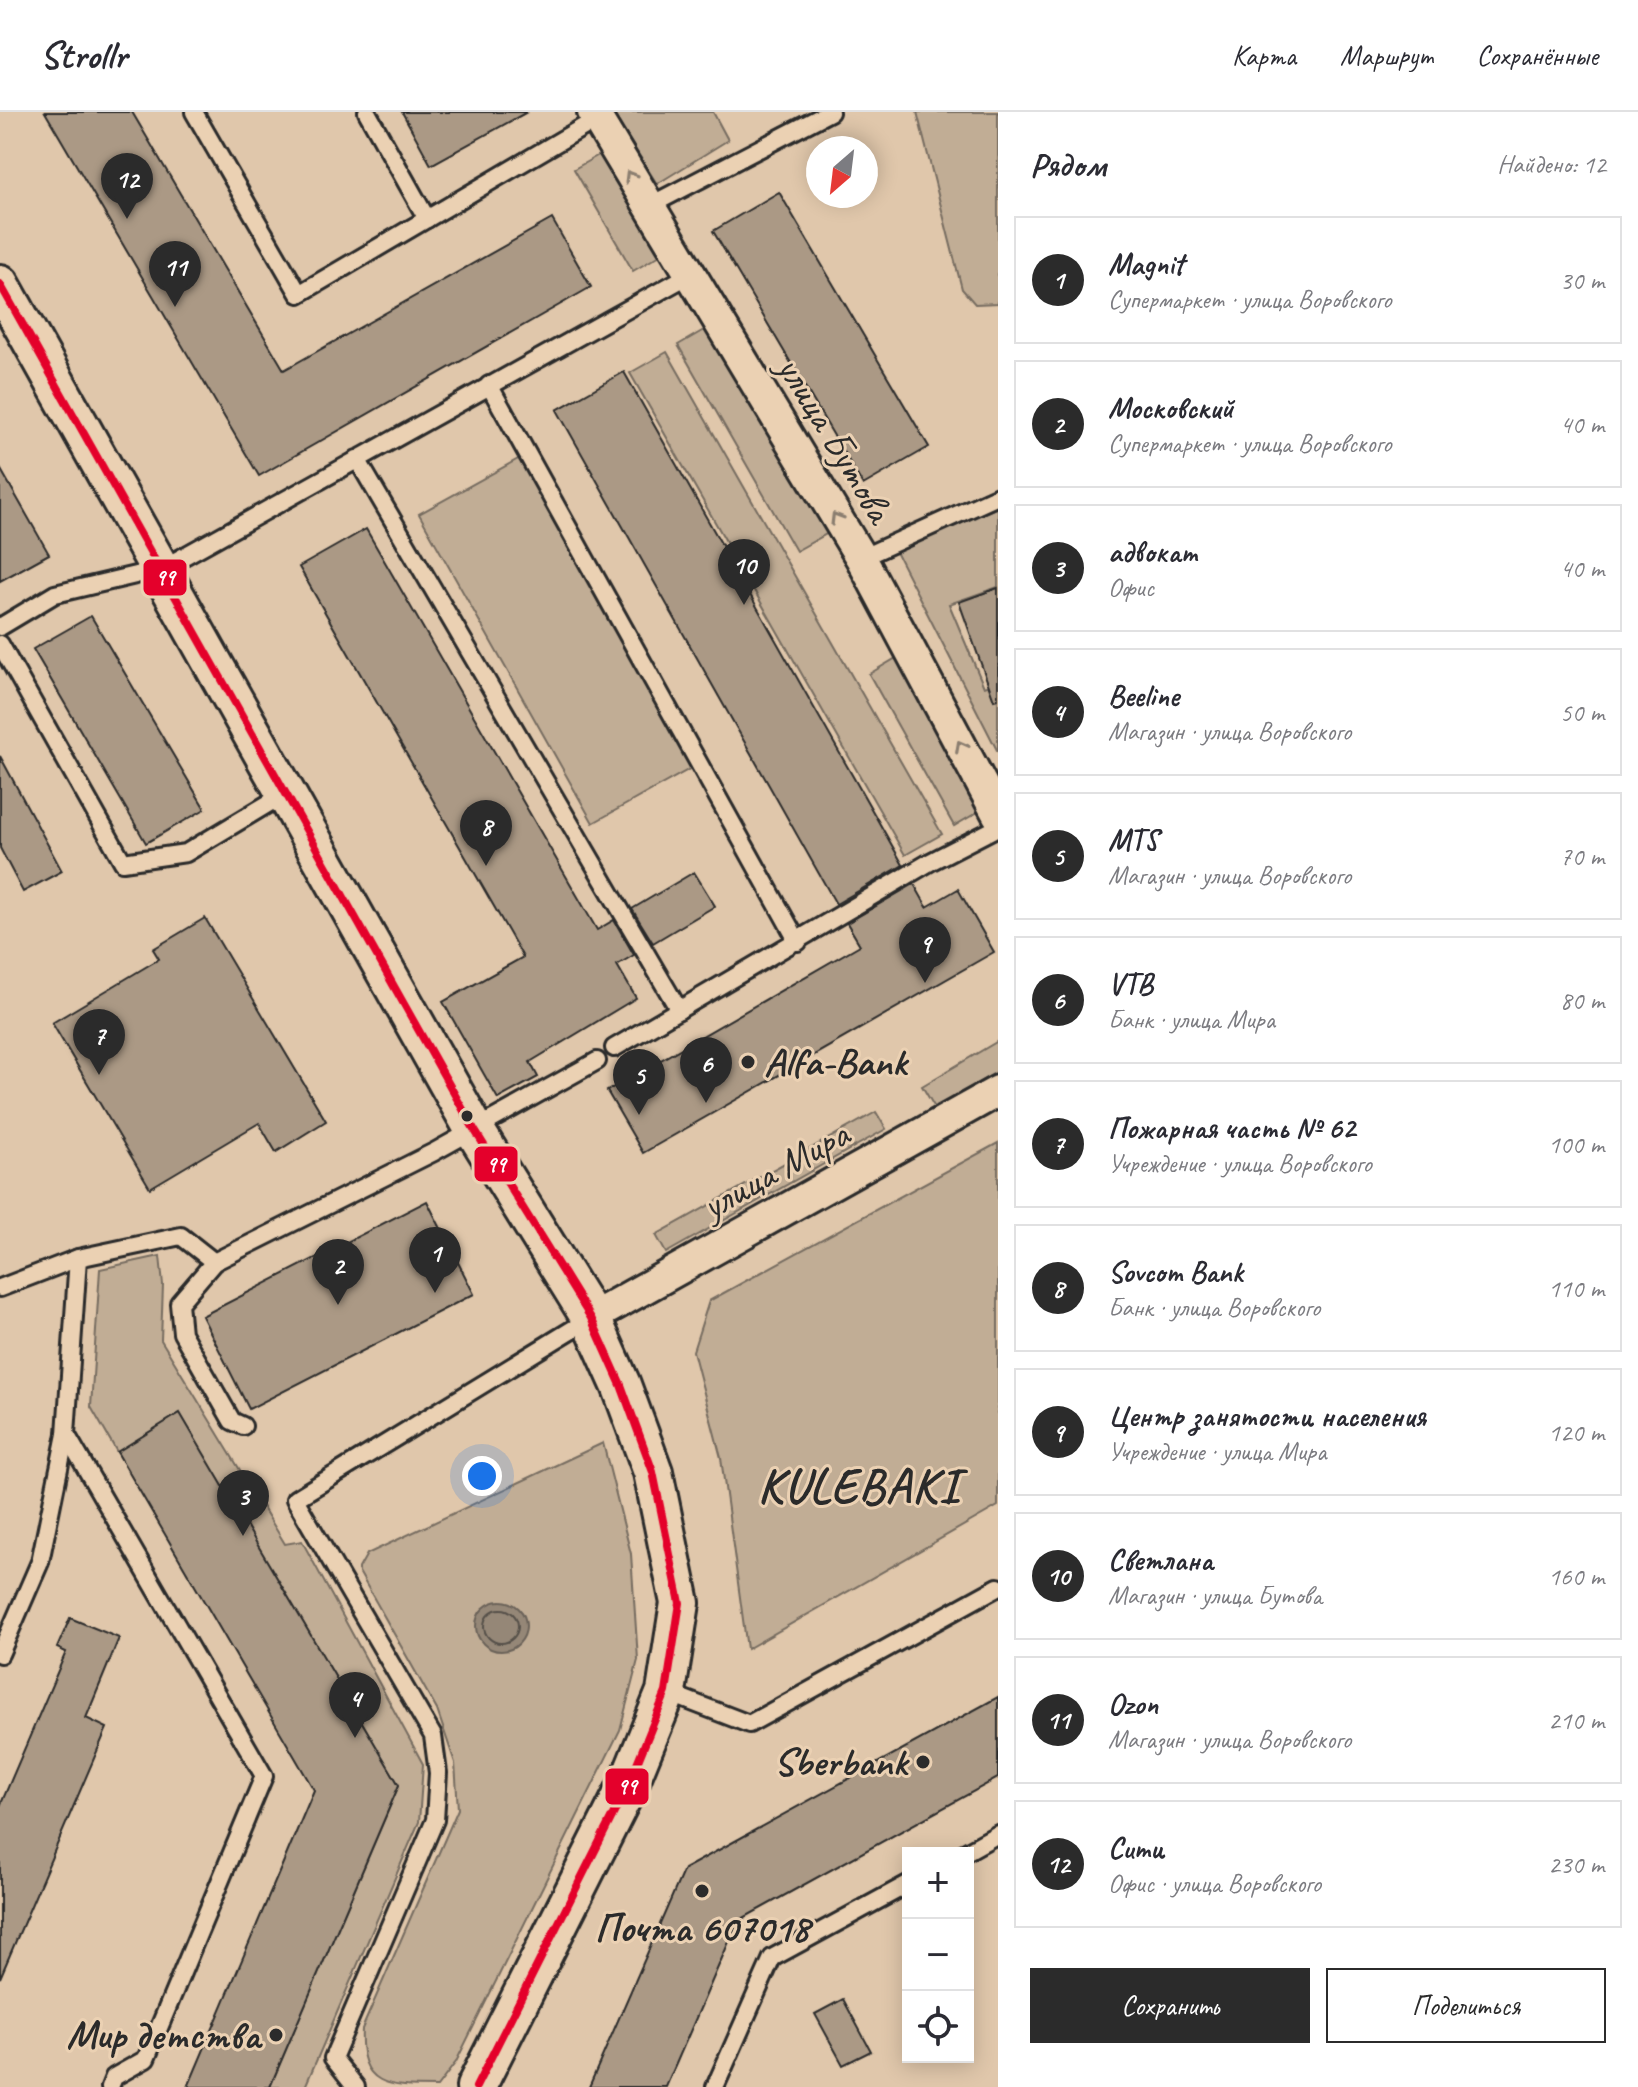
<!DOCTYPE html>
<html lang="ru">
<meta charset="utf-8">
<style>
body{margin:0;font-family:Caveat,sans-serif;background:#f7f7f7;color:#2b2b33}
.controls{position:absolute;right:24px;bottom:24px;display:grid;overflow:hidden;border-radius:0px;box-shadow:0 4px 20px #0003}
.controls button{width:72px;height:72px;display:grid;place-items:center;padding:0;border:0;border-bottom:2px solid #e1e1e2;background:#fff;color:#2b2b33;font:40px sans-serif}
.compass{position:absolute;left:806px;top:24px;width:72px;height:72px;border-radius:50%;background:#fff;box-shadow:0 4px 20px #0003;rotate:208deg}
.you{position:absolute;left:482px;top:1364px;width:28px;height:28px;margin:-20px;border:6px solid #fff;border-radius:50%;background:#1a73e8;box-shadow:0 0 0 12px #1a73e833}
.badge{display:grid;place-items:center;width:52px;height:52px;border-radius:50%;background:#2b2b2b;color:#fff;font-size:26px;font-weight:700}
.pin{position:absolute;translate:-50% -66px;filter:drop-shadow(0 2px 4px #0008)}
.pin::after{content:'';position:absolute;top:42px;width:28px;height:24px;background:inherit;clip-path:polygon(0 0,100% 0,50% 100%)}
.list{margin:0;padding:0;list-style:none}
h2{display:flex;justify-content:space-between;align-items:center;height:104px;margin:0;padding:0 32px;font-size:34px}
h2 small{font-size:26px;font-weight:400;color:#7c7c81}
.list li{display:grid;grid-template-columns:52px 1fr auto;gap:24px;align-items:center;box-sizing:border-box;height:128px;margin:0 16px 16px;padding:0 16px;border:2px solid #e1e1e2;border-radius:0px}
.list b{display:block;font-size:30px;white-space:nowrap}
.list p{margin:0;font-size:26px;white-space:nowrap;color:#7c7c81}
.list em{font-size:26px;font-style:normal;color:#7c7c81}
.actions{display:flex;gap:16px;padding:24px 32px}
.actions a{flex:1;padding:18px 0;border:2px solid #2b2b2b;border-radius:0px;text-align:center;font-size:28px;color:#2b2b2b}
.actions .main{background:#2b2b2b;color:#fff}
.icon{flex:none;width:44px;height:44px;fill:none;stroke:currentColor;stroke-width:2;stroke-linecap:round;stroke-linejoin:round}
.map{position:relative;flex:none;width:998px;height:1975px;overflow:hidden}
header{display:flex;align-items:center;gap:48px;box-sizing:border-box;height:112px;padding:0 40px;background:#fff;border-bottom:2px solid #e1e1e2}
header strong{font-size:38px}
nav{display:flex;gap:44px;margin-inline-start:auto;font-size:28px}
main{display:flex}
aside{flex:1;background:#fff}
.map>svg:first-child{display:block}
</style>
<header>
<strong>Strollr</strong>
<nav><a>Карта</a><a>Маршрут</a><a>Сохранённые</a></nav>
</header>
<main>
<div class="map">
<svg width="998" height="1975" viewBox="0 0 998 1975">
<rect width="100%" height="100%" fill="#e0c7ab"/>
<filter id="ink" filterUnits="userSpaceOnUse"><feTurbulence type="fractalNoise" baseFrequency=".0125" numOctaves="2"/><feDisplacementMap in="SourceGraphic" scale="16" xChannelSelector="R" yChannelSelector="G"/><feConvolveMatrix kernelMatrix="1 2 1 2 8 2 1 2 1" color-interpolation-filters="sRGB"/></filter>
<g filter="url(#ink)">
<g fill="#c1ad95" stroke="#766c60" stroke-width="2">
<path d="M612,0h101l15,28 -71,44z"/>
<path d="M917,0h81v191l-23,1 -13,-15z"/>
<path d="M604,40l58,102 -29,17 -59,-102z"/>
<path d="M709,215l119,206 -32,18 -118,-206z"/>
<path d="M667,240l275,482 -37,21 -275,-482z"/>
<path d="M520,346l173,309 -100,56 -174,-309z"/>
<path d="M998,395v80l-49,17 35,83 14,-4v69l-103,-202z"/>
<path d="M898,545l85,152 -29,17 -85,-152z"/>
<path d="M998,929v30l-63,37 -13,-22z"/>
<path d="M876,1000l10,17 -220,124 -10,-18z"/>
<path d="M998,1031v363l-251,143 -26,-191 -28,-107 16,-50z"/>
<path d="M160,1144l3,29 -2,55 124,204 17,-3 121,223 -4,58 -114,265h-35l129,-302 -219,-371 -63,38 -26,-45 9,-138z"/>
<path d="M603,1331l28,111 7,106 -18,70 -164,332 -19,25c-49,0 -78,0 -75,-58l96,-220 -3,-46 -18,-53 -79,-140 9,-16z"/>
</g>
<circle fill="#958777" stroke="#6b6259" stroke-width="2" cx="501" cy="1514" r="25"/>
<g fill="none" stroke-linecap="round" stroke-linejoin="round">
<circle stroke="#555049" stroke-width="2" cx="501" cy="1514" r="17"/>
</g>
<g fill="#ab9985" stroke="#2b2b2b" stroke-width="2">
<path d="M45,0h87l152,258 268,-151 39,68 -332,189z"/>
<path d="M402,0h125l-96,53z"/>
<path d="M779,80l150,255 -66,38 -150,-254z"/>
<path d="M624,260l279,493 -67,39 -279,-494z"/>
<path d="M0,356l49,86 -49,27z"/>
<path d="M366,417l231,401 17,-10 20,35 -17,10 19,33 -106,64 8,15 -40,22 -55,-97 80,-45 -224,-390z"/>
<path d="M998,476v111l-4,1 -35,-98z"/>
<path d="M91,504l114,193 -59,34 -113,-194z"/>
<path d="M0,644l62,115 -39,21 -23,-44z"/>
<path d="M694,760l21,34 -62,37 -21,-34z"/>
<path d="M914,772l13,23 31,-18 36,63 -351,201 -36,-62 253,-146 -13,-22z"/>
<path d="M205,806l121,203 -50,31 -17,-29 -109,65 -98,-165 107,-64 -6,-10z"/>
<path d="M427,1089l47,93 -225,115 -47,-93z"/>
<path d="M180,1301l219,372 -129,302h-82l126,-297 -197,-338z"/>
<path d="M70,1506l49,20 -33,80 21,10 -107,250v-172l66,-154 -9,-4z"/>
<path d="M998,1585v81l-260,143 -72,166h-77l95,-218z"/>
<path d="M843,1887l28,52 -28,14 -28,-51z"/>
</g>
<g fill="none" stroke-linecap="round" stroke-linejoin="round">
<defs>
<g id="service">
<path d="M194,0l105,182 298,-175"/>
<path d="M367,0l60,107"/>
<path d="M649,94l181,-94"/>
<path d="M489,273l309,557"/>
<path d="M357,347l322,551"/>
<path d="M861,446l137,-62"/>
<path d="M0,515l55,-33 106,-25 528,-294"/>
<path d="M0,532l123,218 63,-9 100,-60"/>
<path d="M614,936l316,-186 68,-35"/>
<path d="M214,1150l-35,41 3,30 50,88 11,5"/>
<path d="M0,1176l78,-30"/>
<path d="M0,1542l40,-92 26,-128"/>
<path d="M666,1580l83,32 249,-137"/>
<path d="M964,1741l34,-19"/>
<path d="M110,1975l4,-10 32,-18 118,-283 -198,-342 12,-176 103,-22 33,26 220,-110 163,-91"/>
<path d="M356,1975l-23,-29 102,-238 3,-47 -5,-37 -138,-237 296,-181"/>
<path d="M715,1975l57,-129 136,-74"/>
</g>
<g id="minor">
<path d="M593,0l268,446 137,257"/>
<path d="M591,1206l407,-227"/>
</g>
<path id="tertiary" d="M0,172l474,845 117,189 30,67 32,87 27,131 -14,89 -37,91 -153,304"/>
</defs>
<use href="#service" stroke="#2b2b2b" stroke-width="22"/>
<use href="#minor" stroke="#2b2b2b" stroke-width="36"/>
<use href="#tertiary" stroke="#2b2b2b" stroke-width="44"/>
<use href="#service" stroke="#ebd1b3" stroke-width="16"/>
<use href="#minor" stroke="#ebd1b3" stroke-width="30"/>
<use href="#tertiary" stroke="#ebd1b3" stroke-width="38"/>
<defs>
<path id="bus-1" d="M0,172l474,845 117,189 30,67 32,87 27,131 -14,89 -37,91 -153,304"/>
</defs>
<use href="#bus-1" stroke="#ebd1b3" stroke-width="14"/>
<use href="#bus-1" stroke="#e4002b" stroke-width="8"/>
</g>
<defs><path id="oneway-chevron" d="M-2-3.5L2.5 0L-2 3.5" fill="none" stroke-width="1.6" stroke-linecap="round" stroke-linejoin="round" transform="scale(2)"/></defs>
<g stroke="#8b7e6f">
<use href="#oneway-chevron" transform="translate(630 64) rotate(-121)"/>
<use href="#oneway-chevron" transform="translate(836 406) rotate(-121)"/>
<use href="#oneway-chevron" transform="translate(961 634) rotate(-118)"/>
</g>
</g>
<g fill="#2b2b2b" stroke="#ebd1b3" stroke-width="3">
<circle cx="748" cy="950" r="8"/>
<circle cx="467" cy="1004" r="7"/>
<circle cx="923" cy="1650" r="8"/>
<circle cx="702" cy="1779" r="8"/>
<circle cx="276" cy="1923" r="8"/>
</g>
<g text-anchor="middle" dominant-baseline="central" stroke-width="6" stroke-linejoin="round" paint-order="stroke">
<g font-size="40" fill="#2b2b2b" stroke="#ebd1b3">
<text transform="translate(835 327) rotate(59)">улица Бутова</text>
<text transform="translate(775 1058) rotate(-29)">улица Мира</text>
</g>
<g font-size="40" font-weight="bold" fill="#2b2b2b" stroke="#ebd1b3" text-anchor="end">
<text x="764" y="950" text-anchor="start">Alfa-Bank</text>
<text x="907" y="1650">Sberbank</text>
<text x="702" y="1816" text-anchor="middle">Почта 607018</text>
<text x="260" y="1923">Мир детства</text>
</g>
<g font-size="48" font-weight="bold" letter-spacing="2" fill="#2b2b2b" stroke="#ebd1b3">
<text x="859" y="1374">KULEBAKI</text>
</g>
</g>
<g stroke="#ebd1b3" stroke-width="3">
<rect x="142" y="446" width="46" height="39" rx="8" fill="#e4002b"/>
<rect x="473" y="1033" width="46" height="38" rx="8" fill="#e4002b"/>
<rect x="604" y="1655" width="46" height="39" rx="8" fill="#e4002b"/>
</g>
<g font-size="22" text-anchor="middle" font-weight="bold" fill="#fff">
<text x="165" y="473">99</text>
<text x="496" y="1060">99</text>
<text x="627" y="1682">99</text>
</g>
</svg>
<div class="controls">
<button>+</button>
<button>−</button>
<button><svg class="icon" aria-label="locate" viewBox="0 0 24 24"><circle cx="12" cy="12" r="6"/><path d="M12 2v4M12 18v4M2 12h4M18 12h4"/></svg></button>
</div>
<svg class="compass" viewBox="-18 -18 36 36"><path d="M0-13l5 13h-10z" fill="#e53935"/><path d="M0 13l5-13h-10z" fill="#7c7c81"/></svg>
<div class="you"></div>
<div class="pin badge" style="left:435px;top:1181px">1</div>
<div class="pin badge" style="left:338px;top:1193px">2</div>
<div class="pin badge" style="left:243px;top:1424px">3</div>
<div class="pin badge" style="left:355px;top:1626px">4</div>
<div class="pin badge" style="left:639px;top:1003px">5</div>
<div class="pin badge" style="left:706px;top:991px">6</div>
<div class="pin badge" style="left:99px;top:963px">7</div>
<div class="pin badge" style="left:486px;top:754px">8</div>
<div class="pin badge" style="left:925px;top:871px">9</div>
<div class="pin badge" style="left:744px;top:493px">10</div>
<div class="pin badge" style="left:175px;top:195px">11</div>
<div class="pin badge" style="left:127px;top:107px">12</div>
</div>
<aside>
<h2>Рядом<small>Найдено: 12</small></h2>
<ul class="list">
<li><span class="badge">1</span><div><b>Magnit</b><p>Супермаркет · улица Воровского</p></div><em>30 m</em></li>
<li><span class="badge">2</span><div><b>Московский</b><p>Супермаркет · улица Воровского</p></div><em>40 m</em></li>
<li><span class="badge">3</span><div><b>адвокат</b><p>Офис</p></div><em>40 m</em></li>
<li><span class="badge">4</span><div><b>Beeline</b><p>Магазин · улица Воровского</p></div><em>50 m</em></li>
<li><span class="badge">5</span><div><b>MTS</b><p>Магазин · улица Воровского</p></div><em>70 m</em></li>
<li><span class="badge">6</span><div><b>VTB</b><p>Банк · улица Мира</p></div><em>80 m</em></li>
<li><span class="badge">7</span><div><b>Пожарная часть № 62</b><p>Учреждение · улица Воровского</p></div><em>100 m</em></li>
<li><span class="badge">8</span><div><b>Sovcom Bank</b><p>Банк · улица Воровского</p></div><em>110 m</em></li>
<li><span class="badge">9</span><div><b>Центр занятости населения</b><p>Учреждение · улица Мира</p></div><em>120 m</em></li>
<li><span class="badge">10</span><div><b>Светлана</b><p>Магазин · улица Бутова</p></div><em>160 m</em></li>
<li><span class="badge">11</span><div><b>Ozon</b><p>Магазин · улица Воровского</p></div><em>210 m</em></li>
<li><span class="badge">12</span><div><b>Сити</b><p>Офис · улица Воровского</p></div><em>230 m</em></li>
</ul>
<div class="actions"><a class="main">Сохранить</a><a>Поделиться</a></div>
</aside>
</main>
